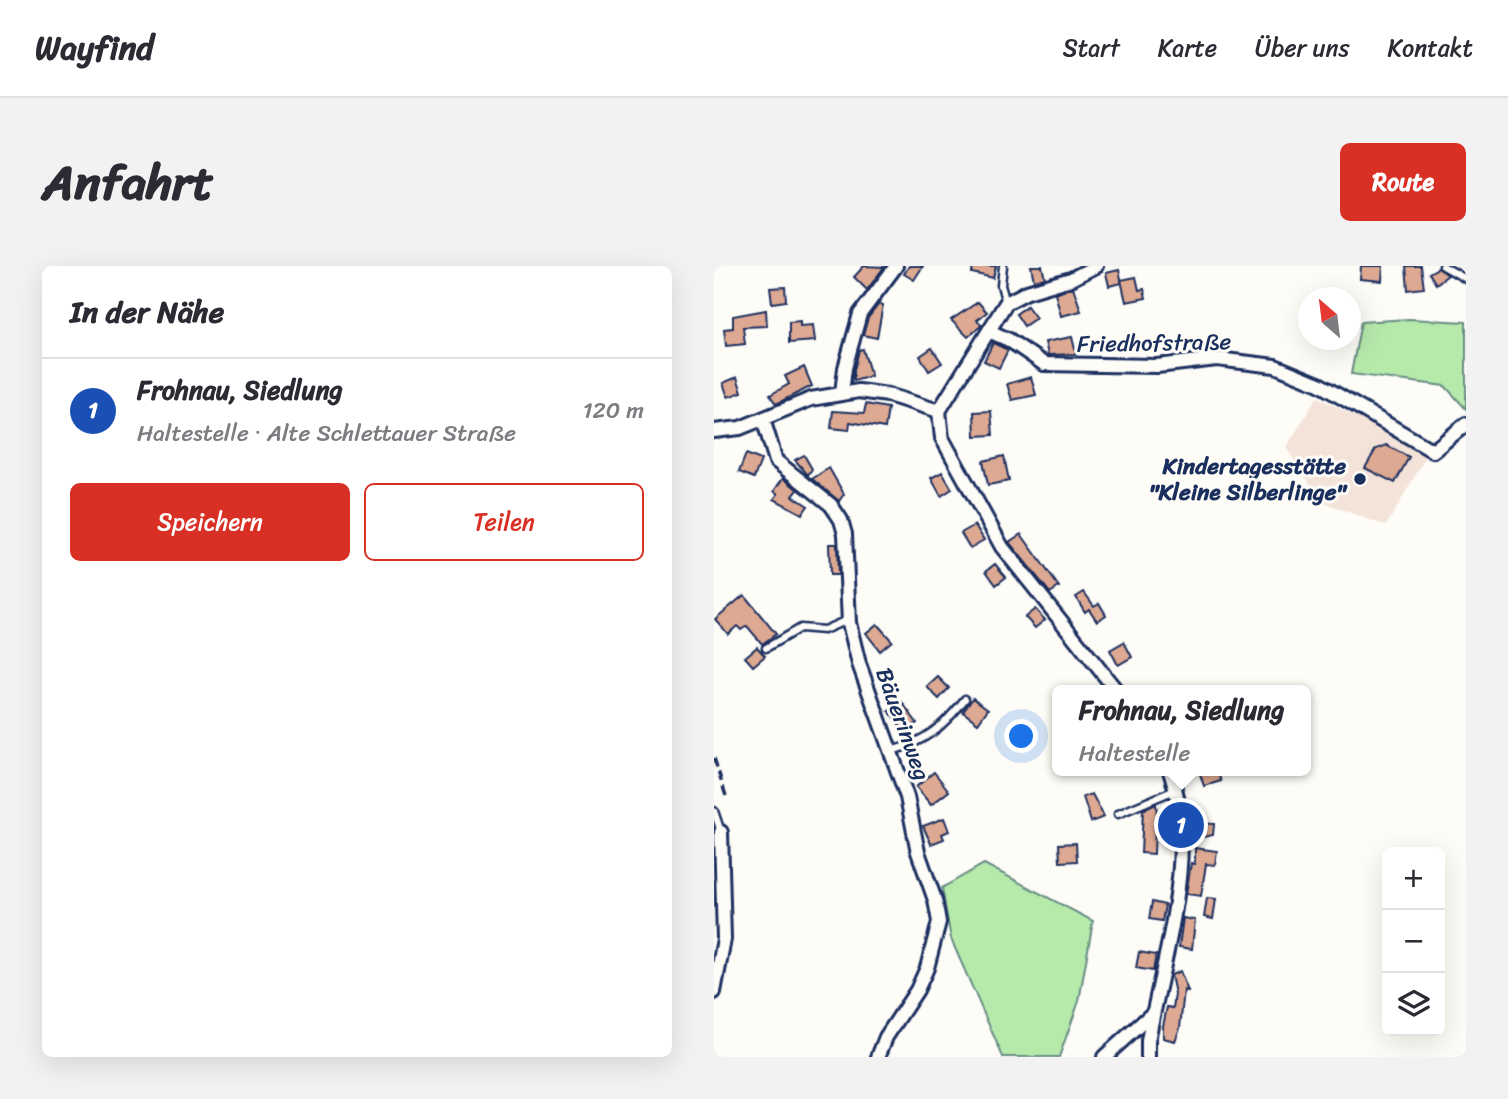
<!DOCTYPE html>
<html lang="de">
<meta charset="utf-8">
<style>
body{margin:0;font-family:Sriracha,sans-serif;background:#f2f2f3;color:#2b2b33}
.controls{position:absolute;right:21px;bottom:21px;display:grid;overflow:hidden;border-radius:10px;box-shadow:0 7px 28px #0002}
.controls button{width:63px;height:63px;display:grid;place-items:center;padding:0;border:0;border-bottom:2px solid #e1e1e2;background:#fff;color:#2b2b33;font:35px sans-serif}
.compass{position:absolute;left:584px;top:21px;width:63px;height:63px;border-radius:50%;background:#fff;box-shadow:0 7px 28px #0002;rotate:332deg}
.you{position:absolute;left:308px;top:471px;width:24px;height:24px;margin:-18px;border:5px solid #fff;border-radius:50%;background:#1a73e8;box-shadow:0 0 0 10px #1a73e833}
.badge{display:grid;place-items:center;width:46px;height:46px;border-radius:50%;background:#d93025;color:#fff;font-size:23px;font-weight:700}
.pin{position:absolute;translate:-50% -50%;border:4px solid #fff;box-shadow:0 2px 7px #0006}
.popup{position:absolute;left:338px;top:419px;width:259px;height:91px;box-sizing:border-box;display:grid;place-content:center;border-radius:10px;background:#fff;filter:drop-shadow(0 2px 5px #0005);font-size:23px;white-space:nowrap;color:#7c7c81}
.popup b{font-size:26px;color:#2b2b33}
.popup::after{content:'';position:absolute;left:50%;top:100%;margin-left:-14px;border:14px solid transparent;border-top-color:#fff}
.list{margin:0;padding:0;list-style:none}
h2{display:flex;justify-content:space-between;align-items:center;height:91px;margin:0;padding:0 28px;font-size:30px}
h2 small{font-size:23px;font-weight:400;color:#7c7c81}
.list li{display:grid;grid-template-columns:46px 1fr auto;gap:21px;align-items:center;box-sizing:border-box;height:105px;padding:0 28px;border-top:2px solid #e1e1e2}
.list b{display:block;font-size:26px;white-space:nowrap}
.list p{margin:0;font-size:23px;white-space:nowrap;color:#7c7c81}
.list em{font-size:23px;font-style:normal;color:#7c7c81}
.actions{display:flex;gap:14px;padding:21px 28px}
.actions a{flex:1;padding:16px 0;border:2px solid #d93025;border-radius:10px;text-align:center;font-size:24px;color:#d93025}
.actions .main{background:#d93025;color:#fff}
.icon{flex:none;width:38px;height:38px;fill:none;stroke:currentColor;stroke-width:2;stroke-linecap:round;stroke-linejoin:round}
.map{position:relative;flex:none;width:752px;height:791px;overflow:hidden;border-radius:10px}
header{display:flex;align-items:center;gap:42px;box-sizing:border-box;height:98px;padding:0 35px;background:#fff;border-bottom:2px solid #e1e1e2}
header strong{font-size:33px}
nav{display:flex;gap:38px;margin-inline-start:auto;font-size:24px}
.intro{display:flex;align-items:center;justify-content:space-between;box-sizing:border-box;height:168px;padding:0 42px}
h1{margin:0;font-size:49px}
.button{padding:18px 32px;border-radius:10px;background:#d93025;color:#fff;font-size:24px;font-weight:700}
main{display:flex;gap:42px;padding:0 42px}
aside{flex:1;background:#fff;border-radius:10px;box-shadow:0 7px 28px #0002}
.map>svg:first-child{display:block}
</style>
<header>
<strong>Wayfind</strong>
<nav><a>Start</a><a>Karte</a><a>Über uns</a><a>Kontakt</a></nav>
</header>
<div class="intro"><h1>Anfahrt</h1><a class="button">Route</a></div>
<main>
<aside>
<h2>In der Nähe<small></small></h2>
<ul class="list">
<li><span class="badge" style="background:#1a4fb4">1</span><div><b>Frohnau, Siedlung</b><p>Haltestelle · Alte Schlettauer Straße</p></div><em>120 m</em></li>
</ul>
<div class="actions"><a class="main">Speichern</a><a>Teilen</a></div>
</aside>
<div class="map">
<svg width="752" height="791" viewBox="0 0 752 791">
<rect width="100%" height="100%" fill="#fdfcf7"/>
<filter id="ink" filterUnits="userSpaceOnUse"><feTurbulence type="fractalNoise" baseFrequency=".0143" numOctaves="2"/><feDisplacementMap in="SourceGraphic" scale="14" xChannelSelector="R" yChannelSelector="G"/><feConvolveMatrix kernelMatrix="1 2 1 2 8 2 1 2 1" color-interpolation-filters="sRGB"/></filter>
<g filter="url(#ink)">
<path fill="#f4e3d9" d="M603,131l105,53 4,7 -40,69 -64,-24 -36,-54z"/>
<g fill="#b6eaab" stroke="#688c84" stroke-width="2">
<path d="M695,53l57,3v87l-21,-23 -94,-12 10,-52z"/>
<path d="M270,598l109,57 -14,80 -20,56h-56l-52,-118 -9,-51z"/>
</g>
<g fill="#dea992" stroke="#1b2f5e" stroke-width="2">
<path d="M150,0l20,1 -17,23 -13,-13z"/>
<path d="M195,0h14l-9,14 -10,-6z"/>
<path d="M259,0h23l-3,12 -21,-5z"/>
<path d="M317,0h11l3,12 -11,3z"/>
<path d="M647,0h22l-1,15 -22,-2z"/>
<path d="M692,0h15l3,22 -16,2z"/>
<path d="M724,2l10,7 -12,9 -7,-11z"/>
<path d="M405,4l3,13 -13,3 -3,-13z"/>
<path d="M422,11l3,13 5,-1 2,9 -20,4 -5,-22z"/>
<path d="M71,21l1,14 -14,2 -2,-15z"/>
<path d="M359,21l8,24 -20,5 -6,-23z"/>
<path d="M264,36l9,10 -10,8 5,5 -14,12 -17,-17z"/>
<path d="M165,38l4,1 -6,33 -14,-3 5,-17z"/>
<path d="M313,40l9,12 -12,8 -8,-12z"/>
<path d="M52,44l1,16 -24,1 2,17 -19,2 -2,-17 9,-1v-12z"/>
<path d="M86,55v5l13,-1 2,16 -26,2v-21z"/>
<path d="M358,71l4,17 -28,1 -3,-13z"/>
<path d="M279,77l15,7 -9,18 -15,-7z"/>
<path d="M218,82l10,15 -13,8 -9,-15z"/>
<path d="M149,83l8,27 -17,5v-11l5,-20z"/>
<path d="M90,101l8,19 -36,18 -6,-9 19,-11 -4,-8z"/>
<path d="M23,111l5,15 -14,5 -5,-14z"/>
<path d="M317,111l5,18 -24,5 -5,-16z"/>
<path d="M152,138l22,4 -3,20 -35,-6 -1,8 -18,-2 2,-17 31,2z"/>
<path d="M277,145l2,24 -18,1 -1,-24z"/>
<path d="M672,179l23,12 -14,26 -30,-15 11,-19z"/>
<path d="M32,188l15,6 -7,18 -15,-6z"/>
<path d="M90,189l8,14 -4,6 -13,-15z"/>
<path d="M290,190l5,25 -21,4 -5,-24z"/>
<path d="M115,202l15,26 -5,7 -27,-22z"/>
<path d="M228,206l10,17 -11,7 -10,-18z"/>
<path d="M69,212l15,12 -5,6 15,10 -6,8 -28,-15 4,-5 -4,-3z"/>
<path d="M261,259l9,15 -14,8 -9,-15z"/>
<path d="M307,268l38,53 -9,6 -41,-51z"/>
<path d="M115,278h8l1,31h-8z"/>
<path d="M281,298l11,13 -10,8 -10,-14z"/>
<path d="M370,326l10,14 5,-3 7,12 -9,6 -8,-12 -4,3 -9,-15z"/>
<path d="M30,329l32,39 -14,10 -15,-18 -6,4 -4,-4 -9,8 -13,-15z"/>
<path d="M321,343l10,11 -10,8 -10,-11z"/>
<path d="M163,358l15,17 -12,10 -14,-18z"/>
<path d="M410,376l8,15 -14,8 -8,-15z"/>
<path d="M43,381l8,9 -12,10 -8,-9z"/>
<path d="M224,411l11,11 -10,11 -12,-12z"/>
<path d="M259,432l15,11 -10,14 -15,-11z"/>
<path d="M188,436l15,21 -12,9 -16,-21z"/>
<path d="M485,505h18l4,10 -17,5z"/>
<path d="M220,506l15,19 -18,14 -15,-18z"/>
<path d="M378,528l12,23 -13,5 -8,-25z"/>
<path d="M442,538l2,20h-3l-1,30 -13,-1 2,-43z"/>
<path d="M230,552l5,13 -7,3 2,5 -13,5 -8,-18z"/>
<path d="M481,557l19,1 -1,11 -19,4z"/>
<path d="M362,577l1,18 -17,1 -1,-18z"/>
<path d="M481,582l22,3 -2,14 -9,-1 -5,32 -15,-2 5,-31 4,1z"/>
<path d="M493,632l9,1 -3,20 -9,-2z"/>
<path d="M438,636l13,3 -3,16 -13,-2z"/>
<path d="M469,652l12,2 -3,29 -13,-2z"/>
<path d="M425,686l17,3 -3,16 -17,-3z"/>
<path d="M466,705l8,20 -4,-1 -4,38 -5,13 -12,-3v-12l4,-19 6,1 2,-14 -4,-19z"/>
</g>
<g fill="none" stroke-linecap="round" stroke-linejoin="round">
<defs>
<g id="service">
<path d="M289,0l-2,19 5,18"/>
<path d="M729,0l23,13"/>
<path d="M52,382l34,-20 24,2 23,-10"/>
<path d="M177,485c34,-9 53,-25 74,-52"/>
<path d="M0,545l7,21"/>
<path d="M404,548l57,-24"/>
</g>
<g id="minor">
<path d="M275,65l20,9 35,24 113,2 60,-7 58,7 44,18 114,67 33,-27"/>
<path d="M128,127l3,-25 15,-54 36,-48"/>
<path d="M225,145l3,27 60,109 114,143"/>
<path d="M225,145l67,-108 21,-11 44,-13 25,-13"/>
<path d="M49,153l13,42 55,44 10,15 4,14 4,89 10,41 48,133 11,55 17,48 4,22 -12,46 -10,22 -31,47 -8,20"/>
<path d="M0,165l26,-3 71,-29 48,-8 29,4 51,16"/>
<path d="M0,726l10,-53 -3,-107"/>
<path d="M390,791l49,-44"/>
<path d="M434,791v-16c15,-84 51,-188 22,-270"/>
</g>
</defs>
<use href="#service" stroke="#1b2f5e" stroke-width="11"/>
<use href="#minor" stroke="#1b2f5e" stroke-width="18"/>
<use href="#service" stroke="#fdfcf7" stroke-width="6"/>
<use href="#minor" stroke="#fdfcf7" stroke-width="12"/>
<path stroke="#1b2f5e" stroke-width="3.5" stroke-dasharray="10 5" stroke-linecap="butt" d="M0,492l12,38"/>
</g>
</g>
<circle fill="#1b2f5e" stroke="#fdfcf7" stroke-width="2.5" cx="646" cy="213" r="7"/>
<g text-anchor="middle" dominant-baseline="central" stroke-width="6" stroke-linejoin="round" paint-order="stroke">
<g font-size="23" fill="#1b2f5e" stroke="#fdfcf7">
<text transform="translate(440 77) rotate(-1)">Friedhofstraße</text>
<text transform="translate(189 458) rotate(70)">Bäuerinweg</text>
</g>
<g font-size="23" font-weight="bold" fill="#1b2f5e" stroke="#fdfcf7" text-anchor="end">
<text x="632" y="200">Kindertagesstätte<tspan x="632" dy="26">"Kleine Silberlinge"</tspan></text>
</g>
</g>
</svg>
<div class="controls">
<button>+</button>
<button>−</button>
<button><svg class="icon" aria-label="layers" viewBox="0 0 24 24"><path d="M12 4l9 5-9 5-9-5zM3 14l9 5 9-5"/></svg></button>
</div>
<svg class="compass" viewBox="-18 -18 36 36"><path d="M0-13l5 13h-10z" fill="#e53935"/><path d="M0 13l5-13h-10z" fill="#7c7c81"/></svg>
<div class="you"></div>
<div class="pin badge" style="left:467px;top:559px;background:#1a4fb4">1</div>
<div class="popup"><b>Frohnau, Siedlung</b>Haltestelle</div>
</div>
</main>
